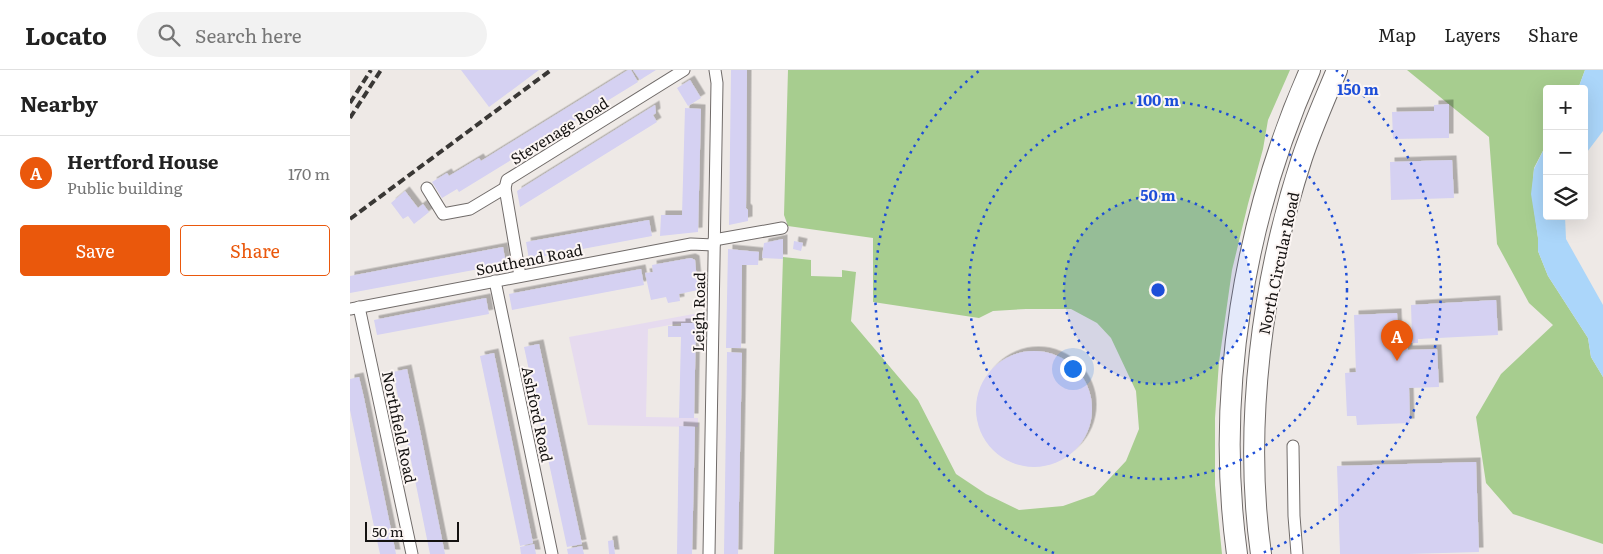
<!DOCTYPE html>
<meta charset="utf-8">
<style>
body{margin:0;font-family:Literata,serif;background:#f2f2f2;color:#222}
.controls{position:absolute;right:15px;top:15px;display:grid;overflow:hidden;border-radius:5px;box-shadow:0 5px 20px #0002}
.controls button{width:45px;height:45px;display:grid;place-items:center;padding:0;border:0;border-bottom:1px solid #e0e0e0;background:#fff;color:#222;font:25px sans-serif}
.scale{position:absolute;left:15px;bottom:12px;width:94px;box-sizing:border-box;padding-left:5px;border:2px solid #141211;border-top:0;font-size:14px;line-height:18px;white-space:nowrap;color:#141211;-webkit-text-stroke:4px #fcf6f4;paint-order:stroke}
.you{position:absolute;left:722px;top:298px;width:18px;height:18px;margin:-12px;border:4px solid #fff;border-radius:50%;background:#1a73e8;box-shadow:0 0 0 8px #1a73e833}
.badge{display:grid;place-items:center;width:32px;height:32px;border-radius:50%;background:#ea580c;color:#fff;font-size:16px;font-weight:700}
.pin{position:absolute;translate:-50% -41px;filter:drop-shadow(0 1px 2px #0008)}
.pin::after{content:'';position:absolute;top:26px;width:18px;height:15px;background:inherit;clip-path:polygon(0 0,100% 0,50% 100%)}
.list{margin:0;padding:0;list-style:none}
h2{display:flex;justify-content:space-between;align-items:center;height:65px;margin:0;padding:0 20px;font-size:21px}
h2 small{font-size:16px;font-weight:400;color:#767676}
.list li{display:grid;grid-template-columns:32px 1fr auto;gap:15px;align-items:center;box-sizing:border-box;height:75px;padding:0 20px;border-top:1px solid #e0e0e0}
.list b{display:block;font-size:19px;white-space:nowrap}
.list p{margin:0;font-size:16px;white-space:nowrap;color:#767676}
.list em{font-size:16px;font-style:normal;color:#767676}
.actions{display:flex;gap:10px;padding:15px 20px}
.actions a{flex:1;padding:11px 0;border:1px solid #ea580c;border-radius:5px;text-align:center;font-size:18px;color:#ea580c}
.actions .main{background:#ea580c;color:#fff}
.icon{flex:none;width:28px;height:28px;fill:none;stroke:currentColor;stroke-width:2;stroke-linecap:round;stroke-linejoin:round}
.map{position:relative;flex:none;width:1253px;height:484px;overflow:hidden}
header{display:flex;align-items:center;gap:30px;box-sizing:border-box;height:70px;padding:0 25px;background:#fff;border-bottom:1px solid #e0e0e0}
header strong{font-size:24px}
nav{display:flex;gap:28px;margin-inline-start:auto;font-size:18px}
.search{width:350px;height:45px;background:#f2f2f2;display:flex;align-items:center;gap:12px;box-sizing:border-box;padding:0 18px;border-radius:28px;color:#767676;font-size:19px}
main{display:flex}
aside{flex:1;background:#fff}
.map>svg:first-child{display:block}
</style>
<header>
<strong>Locato</strong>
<div class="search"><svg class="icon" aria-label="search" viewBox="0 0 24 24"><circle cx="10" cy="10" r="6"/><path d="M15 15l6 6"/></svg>Search here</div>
<nav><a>Map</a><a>Layers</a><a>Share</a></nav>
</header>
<main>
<aside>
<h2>Nearby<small></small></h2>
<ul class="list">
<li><span class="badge">A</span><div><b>Hertford House</b><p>Public building</p></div><em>170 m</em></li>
</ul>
<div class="actions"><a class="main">Save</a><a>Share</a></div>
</aside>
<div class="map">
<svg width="1253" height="484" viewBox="0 0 1253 484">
<defs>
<filter id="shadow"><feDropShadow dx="4.5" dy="-4.5" stdDeviation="0" flood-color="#0004"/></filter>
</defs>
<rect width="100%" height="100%" fill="#eee9e6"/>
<path fill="#e6dbef" d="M349,243v10h-18l-33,6 -2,88 52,1v9l-110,-2 -19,-88z"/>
<g fill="#a7cd8f">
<path d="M438,0h502l-22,50 -5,29 -15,55 -16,66 -13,92 -4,56v67l7,69h-448l9,-297 28,3v16l31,1v-7l14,2 -5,49 67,79 38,74 30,20 33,16 44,-4 31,-11 32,-34 13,-32 -3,-38 -25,-53 -14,-15 -26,-14h-45l-33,2 -14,7 -106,-16v-64l-85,-12 -4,-11z"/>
<path d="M1057,0h178l-7,19h-31v54l-13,25 -2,26 6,44v13l10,25 40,62 3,19 12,20v167l-90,-30 -27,-31 -10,-66 25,-43 52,-49 -24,-22 -32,-59 -8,-107z"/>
</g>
<g fill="#abd6fa">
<path d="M1235,0h18v61l-19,25v-67h-6z"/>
<path d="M1197,73v73h18l1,23 37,66v72l-12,-20 -3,-19 -40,-62 -10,-25v-13l-7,-44 3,-25z"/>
</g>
<g fill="#d5d1f2" filter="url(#shadow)">
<path d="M111,0h78l-50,37z"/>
<path d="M278,0h3l7,12 -179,110 -2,-3 -15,9 -10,-16 15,-9 2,3 30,-18 2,3z"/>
<path d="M283,0h23l-16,10z"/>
<path d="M381,0h16l-1,138 2,2v11l-19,4z"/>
<path d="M340,10l11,18 -13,8 -11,-18z"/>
<path d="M1099,34v34l-56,1 -1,-27 42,-1v-6z"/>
<path d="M305,35l1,8 -3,2 4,7 -137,85 -3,-16z"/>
<path d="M335,38l16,1 -3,123 -38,4 1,-21h21z"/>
<path d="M1102,90l2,38 -63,2 -1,-38z"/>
<path d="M55,121l13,17 5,-4 6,8 -15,12 -6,-8 -5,3 -12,-16z"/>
<path d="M299,150l3,16 -123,23 -3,-17z"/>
<path d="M433,169v20l-21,-1 2,-15z"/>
<path d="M444,171l9,2 -2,8 -8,-2z"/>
<path d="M153,177l3,17 -156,29v-17z"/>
<path d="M378,179l31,3 -1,13h-16l-1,83h-15z"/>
<path d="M341,188l4,2 3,30 -19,4 1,7 -12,2 -2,-6 -15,3 -6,-27 8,-1 -1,-7z"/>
<path d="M291,199l3,16 -132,25 -3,-16z"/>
<path d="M136,228l3,16 -112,21 -3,-15z"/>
<path d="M1146,230l2,35 -80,4v4h-10v7l29,-1 2,38 -30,1 1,35 -53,2 -1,-9h-9l-2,-43 11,-1 -2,-57 43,-2 1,24 14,-1 -1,-31z"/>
<path d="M331,253h15l-2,95h-15l2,-81h-13v-11h13z"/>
<path d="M189,274l43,200 -15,3 -43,-200z"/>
<circle cx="684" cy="339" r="58"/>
<path d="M377,282l15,1 -4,201h-14z"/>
<path d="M144,283l39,190 -13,3 -40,-190z"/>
<path d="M57,299l13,61 25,124h-15l-16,-79 -21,-103z"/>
<path d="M9,307l5,21 32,156h-16l-8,-37 -22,-107v-31z"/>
<path d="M329,356l16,1 -3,127h-15z"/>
<path d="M1126,392l3,90 -71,2h-68l-3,-88z"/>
<path d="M263,470l2,14h-6l-1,-13z"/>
<path d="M184,474l2,10h-15l-1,-7z"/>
<path d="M232,476l2,8h-16l-1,-5z"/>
</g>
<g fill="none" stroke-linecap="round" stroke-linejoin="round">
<defs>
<g id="minor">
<path d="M77,118l16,26 27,-5 35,-21"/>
<path d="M364,170l68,-12"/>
<path d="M170,206l-15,-88 2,-8 177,-110"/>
<path d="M145,211l57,273"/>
<path d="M9,237l53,247"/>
<path d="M0,239l341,-65 23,1"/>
<path d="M943,376l1,70 3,38"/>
<path d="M359,484l8,-471 -2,-13"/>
</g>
<g id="trunk">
<path d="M887,484c-22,-161 7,-335 73,-484"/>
<path d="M911,484c-18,-128 1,-274 41,-396 10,-30 23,-59 35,-88"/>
</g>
</defs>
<use href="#minor" stroke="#706b69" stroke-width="13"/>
<use href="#trunk" stroke="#706b69" stroke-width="22"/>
<use href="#minor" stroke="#fff" stroke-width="11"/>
<use href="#trunk" stroke="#fff" stroke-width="20"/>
<g stroke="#393735" stroke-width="4" stroke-dasharray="8 4" stroke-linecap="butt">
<path d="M0,33l21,-33"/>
<path d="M0,48l31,-48"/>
<path d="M0,149l201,-149"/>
</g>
</g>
<circle cx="808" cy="220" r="94" fill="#1d4ed8" fill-opacity=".12"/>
<g fill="none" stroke="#1d4ed8" stroke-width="2.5" stroke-dasharray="2.5 5">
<circle cx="808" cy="220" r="94"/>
<circle cx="808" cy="220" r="189"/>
<path d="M704 483A283 283 0 0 1 630 0M986 0A283 283 0 0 1 912 483"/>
</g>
<g text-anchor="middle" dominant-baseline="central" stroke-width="4" stroke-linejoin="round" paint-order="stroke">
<g font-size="15" fill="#141211" stroke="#fcf6f4">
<text transform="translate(209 60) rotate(-32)">Stevenage Road</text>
<text transform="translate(179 189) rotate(-11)">Southend Road</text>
<text transform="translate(928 193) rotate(-78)">North Circular Road</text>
<text transform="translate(348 242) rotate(-89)">Leigh Road</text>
<text transform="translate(188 344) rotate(78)">Ashford Road</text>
<text transform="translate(50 357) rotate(78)">Northfield Road</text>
</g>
</g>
<circle cx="808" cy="220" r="8" fill="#1d4ed8" stroke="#fcf6f4" stroke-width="2.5"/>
<g font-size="15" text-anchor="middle" font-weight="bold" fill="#1d4ed8" stroke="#fcf6f4" stroke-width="4" stroke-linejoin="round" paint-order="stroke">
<text x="1008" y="25">150 m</text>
<text x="808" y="36">100 m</text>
<text x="808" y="131">50 m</text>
</g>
</svg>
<div class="controls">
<button>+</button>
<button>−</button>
<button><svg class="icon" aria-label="layers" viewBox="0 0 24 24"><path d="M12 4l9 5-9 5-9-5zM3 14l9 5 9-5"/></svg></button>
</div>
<div class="scale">50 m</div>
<div class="you"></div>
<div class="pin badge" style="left:1047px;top:291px">A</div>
</div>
</main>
